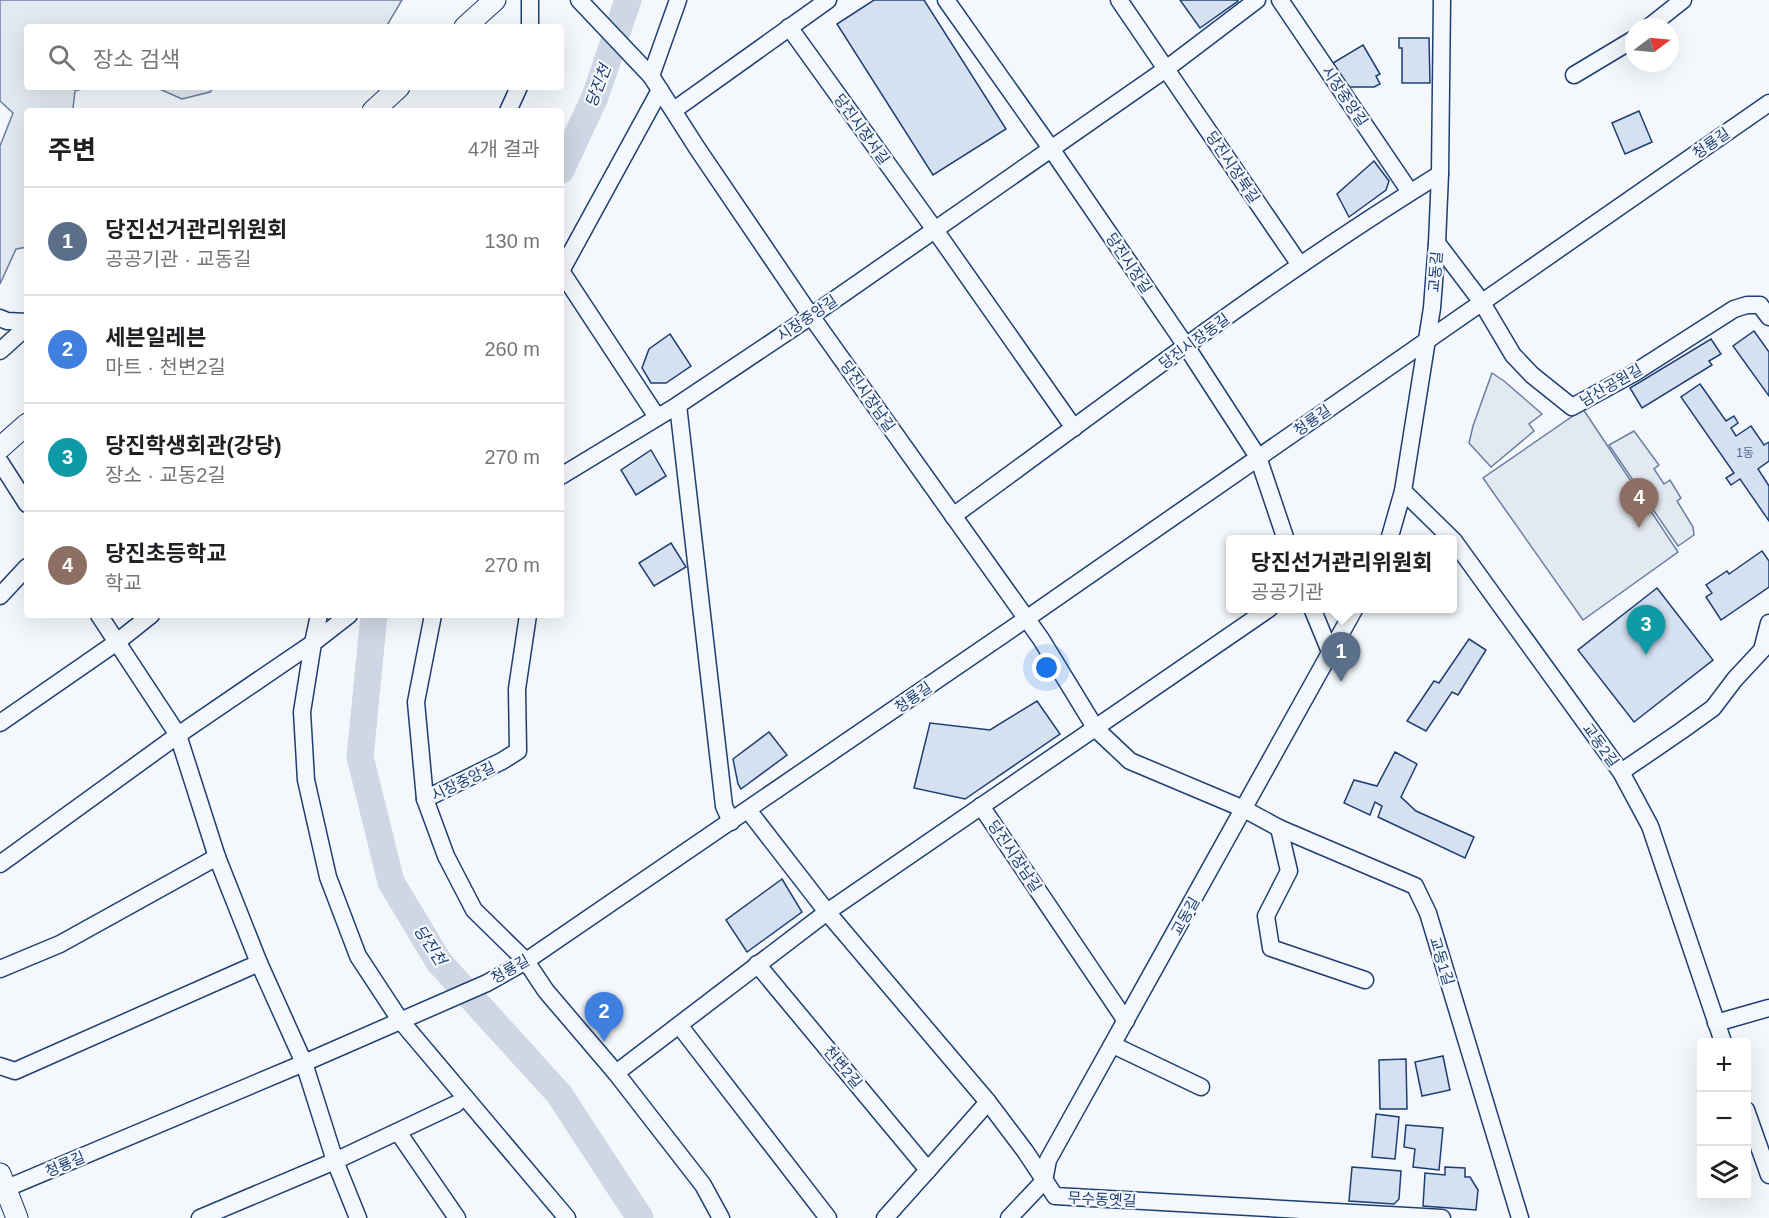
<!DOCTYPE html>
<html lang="ko">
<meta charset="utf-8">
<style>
body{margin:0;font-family:Arial,"Noto Sans KR",sans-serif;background:#f6f6f6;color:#202124}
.controls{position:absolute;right:18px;bottom:18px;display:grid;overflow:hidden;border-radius:6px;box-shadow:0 6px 24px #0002}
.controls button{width:54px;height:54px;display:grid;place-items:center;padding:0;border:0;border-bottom:2px solid #e0e0e0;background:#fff;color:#202124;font:30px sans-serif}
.compass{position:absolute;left:1625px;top:18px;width:54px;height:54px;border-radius:50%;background:#fff;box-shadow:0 6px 24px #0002;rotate:74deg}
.you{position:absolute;left:1047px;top:668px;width:21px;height:21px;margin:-15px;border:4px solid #fff;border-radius:50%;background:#1a73e8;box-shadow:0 0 0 9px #1a73e833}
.badge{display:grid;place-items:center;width:39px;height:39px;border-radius:50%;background:#c62828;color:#fff;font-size:20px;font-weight:700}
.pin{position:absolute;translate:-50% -50px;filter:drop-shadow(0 2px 3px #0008)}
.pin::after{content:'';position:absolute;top:32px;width:21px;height:18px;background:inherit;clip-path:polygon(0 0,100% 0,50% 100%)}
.popup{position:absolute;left:1226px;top:535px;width:231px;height:78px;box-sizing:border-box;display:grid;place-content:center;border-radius:6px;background:#fff;filter:drop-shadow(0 2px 4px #0005);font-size:20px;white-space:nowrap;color:#757577}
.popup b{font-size:22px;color:#202124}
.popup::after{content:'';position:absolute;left:50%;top:100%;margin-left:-12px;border:12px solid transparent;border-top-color:#fff}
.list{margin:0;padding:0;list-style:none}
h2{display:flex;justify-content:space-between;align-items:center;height:78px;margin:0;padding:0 24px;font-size:26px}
h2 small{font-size:20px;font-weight:400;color:#757577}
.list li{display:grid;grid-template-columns:39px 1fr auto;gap:18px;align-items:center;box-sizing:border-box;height:108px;padding:0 24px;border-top:2px solid #e0e0e0}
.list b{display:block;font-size:22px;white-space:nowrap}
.list p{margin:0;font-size:20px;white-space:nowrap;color:#757577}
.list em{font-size:20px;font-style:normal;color:#757577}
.icon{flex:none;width:33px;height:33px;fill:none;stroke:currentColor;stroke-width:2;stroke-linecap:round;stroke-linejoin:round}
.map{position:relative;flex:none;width:1769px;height:1218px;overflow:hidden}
.search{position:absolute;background:#fff;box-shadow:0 6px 24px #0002;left:24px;top:24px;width:540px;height:66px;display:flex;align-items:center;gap:15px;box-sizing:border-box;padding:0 21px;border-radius:6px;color:#757577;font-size:22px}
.panel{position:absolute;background:#fff;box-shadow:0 6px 24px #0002;left:24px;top:108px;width:540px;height:510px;border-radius:6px}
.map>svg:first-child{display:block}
</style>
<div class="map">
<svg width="1769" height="1218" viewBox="0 0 1769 1218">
<rect width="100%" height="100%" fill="#f4f7fb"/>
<g fill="#e3e9f0" stroke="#687fa3" stroke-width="1.5">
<path d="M0,0h402l-16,27h-359v60h62l-14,4 -2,17 2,3h-48v136l-11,2 -16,35v-138l13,-33 -13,-12z"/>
<path d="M155,87h59l-4,5 -28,7z"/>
<path d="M1492,373l12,8 38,33 -13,10 5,7 -43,36 -22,-24 4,-17z"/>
<path d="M1583,409l95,143 -95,68 -100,-142z"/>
<path d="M1634,431l25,34 -5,4 10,15 6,-4 11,18 -4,3 16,26 1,8 -16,11 -69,-101z"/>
</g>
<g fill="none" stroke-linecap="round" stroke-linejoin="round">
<g stroke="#cfd7e4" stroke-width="27">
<path d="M561,170l34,-73 33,-97"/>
<path d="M374,615l-14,142 31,125 48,80 120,132 81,124"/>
</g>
</g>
<g fill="#d5e0f0" stroke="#1d3f73" stroke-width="1.5">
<path d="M874,0h50l82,129 -73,46 -96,-151z"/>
<path d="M1180,0h58v1l-38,27z"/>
<path d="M1399,38h30l1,45h-28v-35h-3z"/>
<path d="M1363,45l17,29 -4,2 4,8 -6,3h-27l-14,-24z"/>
<path d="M1639,111l13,31 -27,12 -13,-31z"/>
<path d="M1374,161l15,20 -3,9 -37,27 -12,-23z"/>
<path d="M1754,331l15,21v44l-36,-50z"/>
<path d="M670,334l21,32 -25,17h-15l-9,-15 7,-19z"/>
<path d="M1711,339l10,15 -12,7 3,4 -70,43 -12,-20z"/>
<path d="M1700,384l26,37 8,-5 4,7 -7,5 5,8 15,-10 13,19 5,-3v19l-11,8 11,17v35l-29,-42 -9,6 -5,-7 8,-5 -53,-76z"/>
<path d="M651,450l15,26 -30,19 -15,-25z"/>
<path d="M671,543l15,24 -32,19 -15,-23z"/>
<path d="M1762,551l7,10v26l-48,33 -15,-23 6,-4 -6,-8 21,-14 2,3z"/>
<path d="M1657,588l56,72 -79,62 -56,-72z"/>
<path d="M1469,639l17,11 -28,45 -6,-3 -26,39 -19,-10 27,-40 5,2z"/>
<path d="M1037,701l23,33 -95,65 -51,-11 16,-65 60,7z"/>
<path d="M769,732l18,23 -46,34 -3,-5 -5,-25z"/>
<path d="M1395,752l22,12 -16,33 15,14 58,26 -9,21 -87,-41 4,-11 -7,-4 -5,13 -26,-12 10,-23 23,6z"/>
<path d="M782,879l20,33 -55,40 -21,-32z"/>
<path d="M1443,1056l7,34 -28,6 -7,-34z"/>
<path d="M1406,1059l1,50h-27l-1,-49z"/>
<path d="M1376,1114l23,3 -4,42 -23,-2z"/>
<path d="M1406,1125l37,3 -4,42 -26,-3 2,-18 -11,-2z"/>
<path d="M1352,1167l49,4 -2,28 -5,5 -45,-3z"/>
<path d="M1445,1167l20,1v9h5l8,13 -2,20 -53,-4 2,-33 20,2z"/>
</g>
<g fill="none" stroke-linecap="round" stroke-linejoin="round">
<defs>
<g id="minor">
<path d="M579,0l72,76 46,72 114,168 230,323 55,90 34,32 114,48 35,19 136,58 13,27 92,305"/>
<path d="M946,0l106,150 134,196 72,111 28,83"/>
<path d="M1119,0l47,69 91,-69"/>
<path d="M1280,0l130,192"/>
<path d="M530,27v-27"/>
<path d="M789,27l146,203 139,198"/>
<path d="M1649,27l34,-27"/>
<path d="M1574,75l60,-36"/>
<path d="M651,76l27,-76"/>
<path d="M674,110l154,-110"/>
<path d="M508,111l11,-24"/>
<path d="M1437,243l44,58 32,54 19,20 40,32 62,-34 100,-64 13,-4h13l9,12"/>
<path d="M561,271l99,-181"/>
<path d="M561,271l96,146"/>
<path d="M0,318l7,3 20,1"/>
<path d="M0,351l20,-18 7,-1"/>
<path d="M678,405l133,-89 355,-247 134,196"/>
<path d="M0,462l27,42"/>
<path d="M561,476l117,-71 46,401 7,16"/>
<path d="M1403,491l51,50 167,231 29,54 73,216"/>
<path d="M953,516c160,-116 318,-238 487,-342"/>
<path d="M1389,540l14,-49 29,-183 5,-65 3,-69 2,-174"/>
<path d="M0,596l27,-29"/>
<path d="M1312,608l19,46"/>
<path d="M99,615l79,120 39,122 42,106 45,100 31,98 121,-57"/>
<path d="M349,615l-36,28 -11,69 4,68 22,97 30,79 42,64 167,198"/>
<path d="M433,615l-17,87 9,97 21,57 28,54 52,51 20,30 70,82 87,112 18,33"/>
<path d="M0,723l117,-81 34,-27"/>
<path d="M1621,772l60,-41 32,-23 22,-29 27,-29 7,-27"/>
<path d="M425,799l77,-38 16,-10 -1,-62 11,-74"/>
<path d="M981,806l145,215"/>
<path d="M748,810l79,102 161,190 37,49 30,45 387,22"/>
<path d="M1279,828l10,43 -23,45 5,32 94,32"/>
<path d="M0,864l178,-129 135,-92 6,-28"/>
<path d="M757,964l171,206 60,-68"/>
<path d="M0,969l60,-25 157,-87"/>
<path d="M1716,1023l53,-15"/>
<path d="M679,1025l149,193"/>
<path d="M1113,1045l88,42"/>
<path d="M0,1066l15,5 244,-108"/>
<path d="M616,1073l211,-161 443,-304"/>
<path d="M1746,1110l23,65"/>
<path d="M398,1132l59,86"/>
<path d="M0,1191l304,-128 183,-80 39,-22 500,-342 743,-516"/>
<path d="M200,1218l135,-57 23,57"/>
<path d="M885,1218l43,-48"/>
<path d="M1009,1218l35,-37 4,-21 307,-552"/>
</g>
<g id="major">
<path d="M465,27l30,-27"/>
<path d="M373,111l26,-24"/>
<path d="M0,448l27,-24"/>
<path d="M0,1174l17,44"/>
</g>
</defs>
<use href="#minor" stroke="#1d3f73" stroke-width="19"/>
<use href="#major" stroke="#1d3f73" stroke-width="23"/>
<use href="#minor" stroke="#f4f7fb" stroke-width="16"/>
<use href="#major" stroke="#f4f7fb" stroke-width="21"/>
</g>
<g text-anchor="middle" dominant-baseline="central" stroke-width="4.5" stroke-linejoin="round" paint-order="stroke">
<g font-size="12" fill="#4b6792">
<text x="1745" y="453">1동</text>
</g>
<g font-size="15" fill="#1d3f73" stroke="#f4f7fb">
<text transform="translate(1345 96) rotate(56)">시장중앙길</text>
<text transform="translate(862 129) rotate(54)">당진시장서길</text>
<text transform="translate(1711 143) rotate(-35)">청룡길</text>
<text transform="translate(1233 167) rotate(56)">당진시장북길</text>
<text transform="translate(1129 263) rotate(56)">당진시장길</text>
<text transform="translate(1435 272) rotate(-85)">교동길</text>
<text transform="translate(807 318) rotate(-34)">시장중앙길</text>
<text transform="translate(1194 341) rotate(-36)">당진시장동길</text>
<text transform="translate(1611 385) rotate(-30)">남산공원길</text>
<text transform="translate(868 396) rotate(55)">당진시장남길</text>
<text transform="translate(1312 420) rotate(-35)">청룡길</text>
<text transform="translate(913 697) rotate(-35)">청룡길</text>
<text transform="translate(1601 745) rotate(54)">교동2길</text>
<text transform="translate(463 781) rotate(-26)">시장중앙길</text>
<text transform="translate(1015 856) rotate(56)">당진시장남길</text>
<text transform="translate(1185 916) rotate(-61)">교동길</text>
<text transform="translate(1442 961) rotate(73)">교동1길</text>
<text transform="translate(510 969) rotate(-30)">청룡길</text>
<text transform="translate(843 1067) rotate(50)">천변2길</text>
<text transform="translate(65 1164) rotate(-23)">청룡길</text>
<text transform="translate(1102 1199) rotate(3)">무수동옛길</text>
</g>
<g font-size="16" font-style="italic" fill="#1d3f73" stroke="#f4f7fb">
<text transform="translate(598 86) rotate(-69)">당진천</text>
<text transform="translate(430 945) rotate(57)">당진천</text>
</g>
</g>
</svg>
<div class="controls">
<button>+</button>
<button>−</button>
<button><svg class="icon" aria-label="layers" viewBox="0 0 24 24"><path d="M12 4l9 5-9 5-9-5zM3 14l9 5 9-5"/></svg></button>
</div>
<svg class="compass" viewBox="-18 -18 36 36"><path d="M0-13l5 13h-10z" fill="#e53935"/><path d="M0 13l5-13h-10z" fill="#757577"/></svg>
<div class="you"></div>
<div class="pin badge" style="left:1341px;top:682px;background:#5c6f8a">1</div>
<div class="popup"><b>당진선거관리위원회</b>공공기관</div>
<div class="pin badge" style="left:604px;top:1042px;background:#3f7fe0">2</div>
<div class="pin badge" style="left:1646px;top:655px;background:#0f9aa8">3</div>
<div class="pin badge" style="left:1639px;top:528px;background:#8d6e63">4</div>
<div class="search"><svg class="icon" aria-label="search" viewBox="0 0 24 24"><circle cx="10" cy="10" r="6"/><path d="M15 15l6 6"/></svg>장소 검색</div>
<section class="panel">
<h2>주변<small>4개 결과</small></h2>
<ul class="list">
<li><span class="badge" style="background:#5c6f8a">1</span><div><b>당진선거관리위원회</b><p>공공기관 · 교동길</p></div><em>130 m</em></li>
<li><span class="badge" style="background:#3f7fe0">2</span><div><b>세븐일레븐</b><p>마트 · 천변2길</p></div><em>260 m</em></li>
<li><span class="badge" style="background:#0f9aa8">3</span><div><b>당진학생회관(강당)</b><p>장소 · 교동2길</p></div><em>270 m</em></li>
<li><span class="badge" style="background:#8d6e63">4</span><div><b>당진초등학교</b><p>학교</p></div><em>270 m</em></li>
</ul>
</section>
</div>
